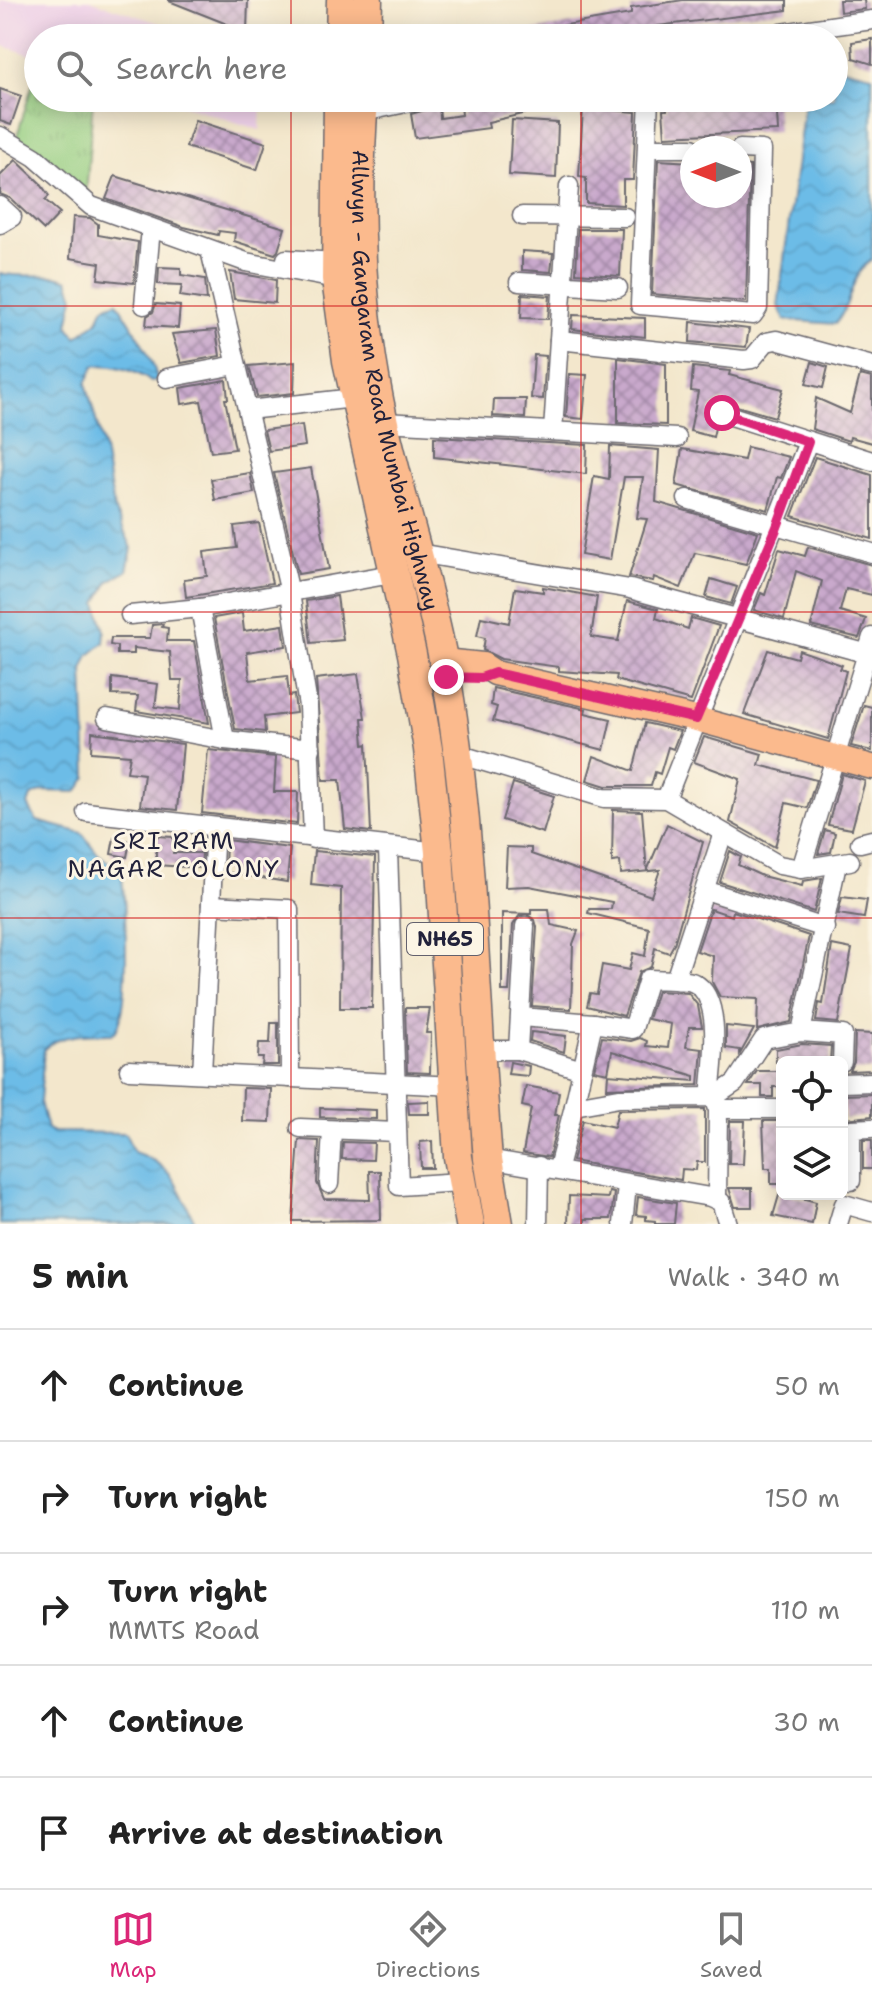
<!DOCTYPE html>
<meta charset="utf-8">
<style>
body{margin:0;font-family:"Shantell Sans",sans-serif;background:#f2f2f2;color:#222}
.controls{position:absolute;right:24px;bottom:24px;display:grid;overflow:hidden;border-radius:12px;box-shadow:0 4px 20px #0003}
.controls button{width:72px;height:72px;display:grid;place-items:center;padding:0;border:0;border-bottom:2px solid #e0e0e0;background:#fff;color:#222;font:40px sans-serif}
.compass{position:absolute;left:680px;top:136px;width:72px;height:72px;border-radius:50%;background:#fff;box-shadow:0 4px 20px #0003;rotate:270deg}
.stop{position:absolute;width:24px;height:24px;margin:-18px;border:6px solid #db2777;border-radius:50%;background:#fff}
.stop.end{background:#db2777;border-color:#fff;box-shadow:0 2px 8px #0008}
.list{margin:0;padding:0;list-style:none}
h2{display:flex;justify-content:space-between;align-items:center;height:104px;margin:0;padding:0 32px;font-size:34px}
h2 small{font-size:26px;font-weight:400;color:#767676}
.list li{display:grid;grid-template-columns:52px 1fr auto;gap:24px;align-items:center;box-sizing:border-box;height:112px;padding:0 32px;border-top:2px solid #e0e0e0}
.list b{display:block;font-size:30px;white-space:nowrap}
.list p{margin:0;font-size:26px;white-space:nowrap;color:#767676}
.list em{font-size:26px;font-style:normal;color:#767676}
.icon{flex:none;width:44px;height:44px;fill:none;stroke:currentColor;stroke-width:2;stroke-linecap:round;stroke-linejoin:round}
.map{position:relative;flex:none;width:872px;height:1224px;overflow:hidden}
.search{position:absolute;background:#fff;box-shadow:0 4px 20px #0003;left:24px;right:24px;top:24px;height:88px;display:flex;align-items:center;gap:20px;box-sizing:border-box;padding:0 28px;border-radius:44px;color:#767676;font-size:30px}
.sheet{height:664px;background:#fff}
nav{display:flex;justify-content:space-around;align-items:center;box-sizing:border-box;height:112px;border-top:2px solid #e0e0e0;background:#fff;font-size:22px;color:#767676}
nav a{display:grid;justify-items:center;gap:4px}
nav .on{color:#db2777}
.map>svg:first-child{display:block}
</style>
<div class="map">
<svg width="872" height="1224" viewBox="0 0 872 1224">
<defs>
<pattern id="park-tufts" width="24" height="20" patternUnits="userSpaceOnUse" patternTransform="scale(2)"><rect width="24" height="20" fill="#95ce81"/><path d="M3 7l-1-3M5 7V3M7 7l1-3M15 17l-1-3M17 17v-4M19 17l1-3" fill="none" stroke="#80b170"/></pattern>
<pattern id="water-waves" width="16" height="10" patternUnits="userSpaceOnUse" patternTransform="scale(2)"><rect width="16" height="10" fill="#6cbce7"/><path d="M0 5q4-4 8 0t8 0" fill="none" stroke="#5da1c7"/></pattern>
<pattern id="building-cross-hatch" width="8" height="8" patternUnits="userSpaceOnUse" patternTransform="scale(2)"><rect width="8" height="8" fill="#c9a9cc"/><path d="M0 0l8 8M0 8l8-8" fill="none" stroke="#a389a7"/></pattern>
</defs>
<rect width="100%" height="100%" fill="#fcf5e5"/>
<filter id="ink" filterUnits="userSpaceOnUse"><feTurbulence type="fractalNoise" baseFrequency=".0125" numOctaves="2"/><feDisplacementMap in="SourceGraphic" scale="16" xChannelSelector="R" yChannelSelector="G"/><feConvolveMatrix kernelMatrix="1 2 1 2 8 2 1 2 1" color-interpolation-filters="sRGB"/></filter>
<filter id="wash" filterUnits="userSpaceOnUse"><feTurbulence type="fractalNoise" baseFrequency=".006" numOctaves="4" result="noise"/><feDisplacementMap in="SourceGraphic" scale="32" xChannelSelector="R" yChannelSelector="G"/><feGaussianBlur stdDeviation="1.8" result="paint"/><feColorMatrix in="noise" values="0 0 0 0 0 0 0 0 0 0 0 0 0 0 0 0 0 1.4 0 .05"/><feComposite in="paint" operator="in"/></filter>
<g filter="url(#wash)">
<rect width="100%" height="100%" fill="#f3e7cc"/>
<g fill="#eed0e8">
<path d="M0,0h90l113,38h-165v19l-38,-12z"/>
<path d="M162,98h99l-1,32z"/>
</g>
<path fill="url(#park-tufts)" stroke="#5c785e" stroke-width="2" d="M36,72l2,26h55l-7,99 -69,-61z"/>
<g fill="url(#water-waves)" stroke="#476f91" stroke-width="2">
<path d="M834,66l38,9v185c-22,12 -20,46 -37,64l-50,-4 -7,-14 27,-208h29z"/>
<path d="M0,273c22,6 48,-2 68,7l6,17 -6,28 8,12 21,-15 7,-15 13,-5c11,16 40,62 40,79l-6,1c-12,-11 -41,-19 -57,-16l-8,17 18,67 10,59 18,39 -5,23 -18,10 -12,22 8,28 -1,12 -15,12 -6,15 4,107 -10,15 -34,-1 -12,5 -3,9 9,16 45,12 16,21 23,18c5,26 11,147 -8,162 -21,0 -53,-1 -69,15l-4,53 7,27 6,3 72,1 9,19c41,13 44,37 62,72h-196z"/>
</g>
<g id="blocks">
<g fill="url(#building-cross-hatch)">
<path d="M169,0h79l-1,32 -78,-31z"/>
<path d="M683,0h104v10l-130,16 2,12h-135v-6l107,-18v-6z"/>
<path d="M839,0h25l1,9 -25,3z"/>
<path d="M872,39v25l-19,-6 -1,-16z"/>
<path d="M0,89l21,7 -10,29 -11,-4z"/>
<path d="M500,98h73v4l-85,20 1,6 -74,10 -4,-24 28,-8 1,12 22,-3 -1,-10z"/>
<path d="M667,98h62v7l25,-2v-5h22l2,33 -113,5 -2,-26h4z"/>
<path d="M583,108l53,4 -3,68h-10v25l-37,-2v-25l-7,-1z"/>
<path d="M195,120l71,23 -9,27 -71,-23z"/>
<path d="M512,120l46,3 -2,55 -47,-3z"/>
<path d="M16,160l24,23 9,13 -4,4 15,13 -16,17 -34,-32 -10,-4v-18z"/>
<path d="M658,160l34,2v34h48v-31l10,1 -4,136 -94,-8z"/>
<path d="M115,176l170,52 -7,23 -3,3 -41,-13 1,-8 -16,-2 -1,4 -34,-8 -78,-28z"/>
<path d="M73,217l17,1 8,6v11l40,7 -4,41 -36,-4 2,-16 -30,-5z"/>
<path d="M578,229h44l-2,47 -44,-3z"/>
<path d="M522,251l31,2 -2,19 -29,-2z"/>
<path d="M159,267l22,1v7l24,4 2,21 -27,-4 2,-11 -24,-1z"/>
<path d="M230,272l46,8 -1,23 -41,-4z"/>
<path d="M522,294l28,2 -2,23 -27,-1z"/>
<path d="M156,304l24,2 -2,22 -32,-2 1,-10 6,-4z"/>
<path d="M573,315l72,3v19l-73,-8z"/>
<path d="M691,322l58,7 -3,18 -56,-5z"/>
<path d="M216,330l4,26 -39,7 -9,-29z"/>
<path d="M534,355l12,1 -3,43 -12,-1z"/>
<path d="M618,358l48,6v61l-48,-2z"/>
<path d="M295,362l-1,31 -37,4 -8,-31z"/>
<path d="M812,362l16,5 -5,21 -17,-4z"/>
<path d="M693,367l37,4 -1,4 54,14 -8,28 -55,-16 -10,9 6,13 -3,14 -23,-6 8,-39 -7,-1z"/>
<path d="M569,374l18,1 -4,44 -17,-2z"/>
<path d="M860,375l12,3v65l-22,-6 -1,4 -37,-12 4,-31 34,15z"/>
<path d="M226,380l2,19h-3l10,50 -24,3 -10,-51 -19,3 -2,-16z"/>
<path d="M494,399h32l-1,19 -32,-2z"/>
<path d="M302,425l3,21 -36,5 -5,-21z"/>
<path d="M434,437l153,8 -1,29 -152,-17z"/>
<path d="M610,446l49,4 -3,52 102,30 -12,32 -51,-11 -14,35 -27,-11 -1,4 -24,-4 18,-58 -10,-1 6,-41h-19l-14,83 -29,-5 13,-79 15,3z"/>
<path d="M747,447l42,10 -8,21 -4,-1 -9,33 -92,-25 6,-36 62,11z"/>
<path d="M815,457l57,18v64l-80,-23z"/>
<path d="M311,468l18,101 -31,5 -24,-101z"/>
<path d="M250,473l4,20 -39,7 -4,-21z"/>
<path d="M259,523l13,60 -86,14 -2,-18 23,-3 -3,-24 33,-4 -3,-22z"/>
<path d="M808,547l64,18v30l-26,-6 -6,22 26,8 -7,19 -48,-12 11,-45 -26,-10 -12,48 -30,-9 7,-17 4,2 14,-46 26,7z"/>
<path d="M711,579l26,8 -6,17 -25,-7z"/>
<path d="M543,587l54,10 -6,40 27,4 9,-40 31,8 -2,9 32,11 3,-11 28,8 -28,75 -75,-21 1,-5 -58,-4v-4l-58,-8 -18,-9 2,-12 -8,-2 4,-19 28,6 6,-35 28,4z"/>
<path d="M337,596l6,44 -32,3 -5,-42z"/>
<path d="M242,613l2,18 39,-6 3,21 -39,6 3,28 37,-4 2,20 5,-1 2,18 -32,4 1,15 -30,-3 -21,-111z"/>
<path d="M163,624l-1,3 6,1 -1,13h27l15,82 -73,-12 2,-15 -26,-1v-17l46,6 -3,23 25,3 2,-30h-10l-2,-28 -36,-4v6h-17v-8l-7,-1 1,-7h39l2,-13z"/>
<path d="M768,650l29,8 2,-8 43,15 -2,4 6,2 -18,68 -84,-25z"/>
<path d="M358,674l7,44h-3l2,27 3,-1 4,88 -26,-3 -5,-49h-17l-7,-101z"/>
<path d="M493,688l93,21 -1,4 26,6 -7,31 -111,-29 4,-14 -6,-2z"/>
<path d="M864,705l8,2v44l-21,-5z"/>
<path d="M645,723l35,8 -7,18 -5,-2 -8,27 -5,-2 -4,14h-45l-19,-6 7,-24 39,15z"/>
<path d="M92,732l91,12 -6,66 -37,-4 4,-32 -17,-2 3,-17 -39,-3z"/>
<path d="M704,737l58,17 -3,11 57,15 -9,28 -21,-5 -11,44 -45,-25 10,-43 -46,-17z"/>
<path d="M208,750l68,7 -2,35h24l-1,32 -95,-11z"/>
<path d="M842,774l23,7 -13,48 -24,-4z"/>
<path d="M513,783l41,13 -11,37 -41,-13z"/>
<path d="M613,810l29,1 5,60 20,-47 36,18 -29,102 -5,9 -14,-5 -4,19 -12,5 -15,44 -37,-10 3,-13 7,1 5,-29 27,5 4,-17 12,3 4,-28 -61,-15 1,-4h22l1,-7 -83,-16 -24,1 2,-40 24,1v6l120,42 9,-26 -39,4 -1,-13 -8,1z"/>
<path d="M825,830l10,3 -4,19 -13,2z"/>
<path d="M156,836l17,1v16h29l-1,15 -45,-3z"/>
<path d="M114,838l16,3 -3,16 -16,-3z"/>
<path d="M226,840l64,8 -3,34 -62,-10z"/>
<path d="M314,851l61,6 -3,151h-32l1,-120 -30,-3z"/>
<path d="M730,851l11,6 -3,8 24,11 40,10 1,-5 19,-3 -8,34 -94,-30z"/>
<path d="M842,897l25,3 -3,18 -26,-4z"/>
<path d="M531,909h18l2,16 27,6 -5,13 -2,65 -39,-3 5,-79 -2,-7 -9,-6 -7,2 -6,9 -4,66h-7v-78l29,1z"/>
<path d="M711,909l21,7 1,-5 76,25 -18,86 -34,8 1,-31 -38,-2 -8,-15 1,-26 -16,-5z"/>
<path d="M832,945l20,4 -14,74 -22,-2 3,-18 4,1z"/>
<path d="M657,991l31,2 10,13 4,21h-13l-3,20 16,2 -3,36 -92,3 1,-14 87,7v-5l-83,-25 -4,22 -14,-3 8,-33 29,4 9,-3 7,3 -1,5 22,2 3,-24 -23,-5z"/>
<path d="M405,1008h25l-4,25h5l-1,40 -23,-1z"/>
<path d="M271,1023h7v42h-16l1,-7h-5l1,-15h11z"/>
<path d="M726,1026l28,3 -14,25v-4l-14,-2z"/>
<path d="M531,1032l35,4 -2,16 -34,-11z"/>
<path d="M855,1033l17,1v36l-22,1 4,-9z"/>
<path d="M802,1044l29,2 -1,16h-54v-13z"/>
<path d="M510,1062l19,4 -1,10 -20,-2z"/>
<path d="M757,1071h25v16h-9v10h-11v-12h-14z"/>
<path d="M526,1086l33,6 -4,23h4l-10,42 -26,-4 8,-45 -9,-2z"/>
<path d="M243,1088l28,1 -1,33 -28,-1z"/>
<path d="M872,1094v22l-27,3 -1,-24z"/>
<path d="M429,1101v13h-20l-1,-12z"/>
<path d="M320,1108l56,2v9l-56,-2z"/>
<path d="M705,1109v53h-8l-1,8 -14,-1 -1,11 -109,-19 11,-41 31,7 4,-17z"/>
<path d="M730,1121h15l-2,43h-14z"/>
<path d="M763,1121h19v63h-11v-16h-6z"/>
<path d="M299,1140l20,1 -2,42 7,16 46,1 -1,-29h11l1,49 -88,1z"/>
<rect x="863" y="1140" width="9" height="29"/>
<path d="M432,1141l1,27h-12l-1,-26z"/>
<path d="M343,1142l31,1 -1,17 -31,-1z"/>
<path d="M729,1188h23v19h-17z"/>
<path d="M609,1192l5,1 -3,26h-26v5h-17l1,-28 39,2z"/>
<path d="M780,1192l36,10 -4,22 -39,-8z"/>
<path d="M638,1197l38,6 -2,21h-19v-3l-9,-1v-4l-10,-1z"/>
</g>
</g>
</g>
<g filter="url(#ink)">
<use href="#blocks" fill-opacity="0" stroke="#6b676e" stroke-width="2"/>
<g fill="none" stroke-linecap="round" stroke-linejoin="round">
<defs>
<g id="minor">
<path d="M746,38l126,-18"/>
<path d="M649,98l-9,207 113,10 5,-7 4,-158 -22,-1"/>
<path d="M363,112l67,-14"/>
<path d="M0,136l35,21 56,49 155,56 90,17"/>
<path d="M649,148h43"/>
<path d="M0,206l12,11 -12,7"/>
<path d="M522,216l103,1"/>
<path d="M210,250l80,343 18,113 5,133"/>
<path d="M286,259l51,3"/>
<path d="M519,282l99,6"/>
<path d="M144,305l7,-77"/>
<path d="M559,340l185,20 8,-1 14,-17 10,-2 96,26"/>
<path d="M167,378l69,-13"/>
<path d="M248,410l106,-12"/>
<path d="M722,413l150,48"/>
<path d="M384,422l293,16"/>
<path d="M553,431l16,-245"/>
<path d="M687,499l185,54"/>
<path d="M418,553l212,36 242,66"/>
<path d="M200,608l25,132"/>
<path d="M130,615l70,-7 192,-34"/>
<path d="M107,718l118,22 86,9"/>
<path d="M458,754l146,44 62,1 113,66 22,4 49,-8"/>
<path d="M666,799l142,-357"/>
<path d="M86,812l353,40"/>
<path d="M860,843l12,-3"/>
<path d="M388,849l11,337 61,-4"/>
<path d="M801,869l71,-232"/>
<path d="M705,890l120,38"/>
<path d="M211,905l78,4 1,169"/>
<path d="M675,980c6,1 14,0 19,3 29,14 19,79 17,104l3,10 21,-14 29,-44 37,-7 42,3 -1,27"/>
<path d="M521,1017l72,6"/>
<path d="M801,1032l36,-168"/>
<path d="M479,1050h39l7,-124"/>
<path d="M518,1050l64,20"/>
<path d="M129,1070l326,16"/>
<path d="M202,1073l13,-246"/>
<path d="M842,1083l30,-1"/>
<path d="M574,1106l19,-83 40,6 15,-50 27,1 48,-147"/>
<path d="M300,1128l97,4"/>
<path d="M488,1159l222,38 11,5 7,22"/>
<path d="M558,1168l16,-62 45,-8 95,-1 4,12h64"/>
<path d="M851,1181v-52l21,-1"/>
<path d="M329,1184l3,-54"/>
<path d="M717,1200l1,-91"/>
<path d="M538,1224l1,-58"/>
<path d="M623,1224l4,-39"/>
<path d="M838,1224l6,-20 28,8"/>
</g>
<path id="major" d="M443,661l40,4 12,8 201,46 176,48"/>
<g id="highway">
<path d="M340,38l1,-38"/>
<path d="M367,38l1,-38"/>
<path d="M338,98l-2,181 11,82 65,293 16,95 11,103 19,305 12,67"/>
<path id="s1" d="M364,98c-8,109 -4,219 20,325 18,81 45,160 60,241 30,162 30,330 44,495l11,65"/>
</g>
</defs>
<use href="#minor" stroke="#6b676e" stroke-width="21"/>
<use href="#major" stroke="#6b676e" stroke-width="27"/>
<use href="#highway" stroke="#6b676e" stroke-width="31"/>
<use href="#minor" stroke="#fff" stroke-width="18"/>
<use href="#major" stroke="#fbba8d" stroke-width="24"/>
<use href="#highway" stroke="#fbba8d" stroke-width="28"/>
</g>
</g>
<g fill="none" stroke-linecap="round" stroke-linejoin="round" filter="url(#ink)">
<path stroke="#db2777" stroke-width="10" d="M446,677l35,1 14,-5 201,46 81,-192 31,-85 -86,-29"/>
</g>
<path fill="none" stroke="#d62828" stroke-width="2" stroke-opacity="0.55" d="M291,0v38M581,0v38M291,98v1126M581,98v1126M0,306h872M0,612h872M0,918h872"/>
<g text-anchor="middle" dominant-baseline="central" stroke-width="6" stroke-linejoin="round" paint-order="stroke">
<rect fill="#fcf5e5" stroke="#63616e" stroke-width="2" x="407" y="923" width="76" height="32" rx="6"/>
<g font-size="20" font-weight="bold" fill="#22223b">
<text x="445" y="939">NH65</text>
</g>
<g font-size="22" fill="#22223b" stroke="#fcf5e5">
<text stroke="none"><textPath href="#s1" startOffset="286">Allwyn - Gangaram Road Mumbai Highway</textPath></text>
</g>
<g font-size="24" letter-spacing="2" fill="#22223b" stroke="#fcf5e5">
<text x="174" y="841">SRI RAM<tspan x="174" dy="28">NAGAR COLONY</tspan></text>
</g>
</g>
</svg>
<div class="controls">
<button><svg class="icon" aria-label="locate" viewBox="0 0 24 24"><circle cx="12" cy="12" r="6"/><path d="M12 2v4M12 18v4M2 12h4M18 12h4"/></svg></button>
<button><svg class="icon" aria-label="layers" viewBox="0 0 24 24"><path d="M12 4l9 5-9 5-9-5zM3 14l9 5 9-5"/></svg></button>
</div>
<svg class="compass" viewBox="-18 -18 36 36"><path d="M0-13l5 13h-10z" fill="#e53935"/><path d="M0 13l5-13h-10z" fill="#767676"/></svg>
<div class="stop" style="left:722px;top:413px"></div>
<div class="stop end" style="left:446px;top:677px"></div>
<div class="search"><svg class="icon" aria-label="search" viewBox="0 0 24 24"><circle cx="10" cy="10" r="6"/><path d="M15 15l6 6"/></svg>Search here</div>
</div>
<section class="sheet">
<h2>5 min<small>Walk · 340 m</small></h2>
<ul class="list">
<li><svg class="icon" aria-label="ahead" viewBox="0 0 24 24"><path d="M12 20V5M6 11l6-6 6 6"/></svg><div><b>Continue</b></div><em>50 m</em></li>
<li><svg class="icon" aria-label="right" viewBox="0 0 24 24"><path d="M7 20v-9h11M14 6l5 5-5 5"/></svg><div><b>Turn right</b></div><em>150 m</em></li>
<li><svg class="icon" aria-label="right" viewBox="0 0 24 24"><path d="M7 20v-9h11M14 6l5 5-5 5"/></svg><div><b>Turn right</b><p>MMTS Road</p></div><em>110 m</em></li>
<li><svg class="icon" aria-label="ahead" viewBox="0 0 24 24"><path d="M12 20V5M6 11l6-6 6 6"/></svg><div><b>Continue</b></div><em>30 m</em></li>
<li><svg class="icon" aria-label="arrive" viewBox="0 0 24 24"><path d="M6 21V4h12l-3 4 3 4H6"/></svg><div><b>Arrive at destination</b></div></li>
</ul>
</section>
<nav>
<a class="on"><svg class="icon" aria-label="map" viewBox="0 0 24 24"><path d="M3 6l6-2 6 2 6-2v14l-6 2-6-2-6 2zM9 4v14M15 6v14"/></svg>Map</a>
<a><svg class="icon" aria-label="directions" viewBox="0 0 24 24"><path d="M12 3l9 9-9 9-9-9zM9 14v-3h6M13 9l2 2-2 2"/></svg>Directions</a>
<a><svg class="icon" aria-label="saved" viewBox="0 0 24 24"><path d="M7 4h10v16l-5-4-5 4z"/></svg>Saved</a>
</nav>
